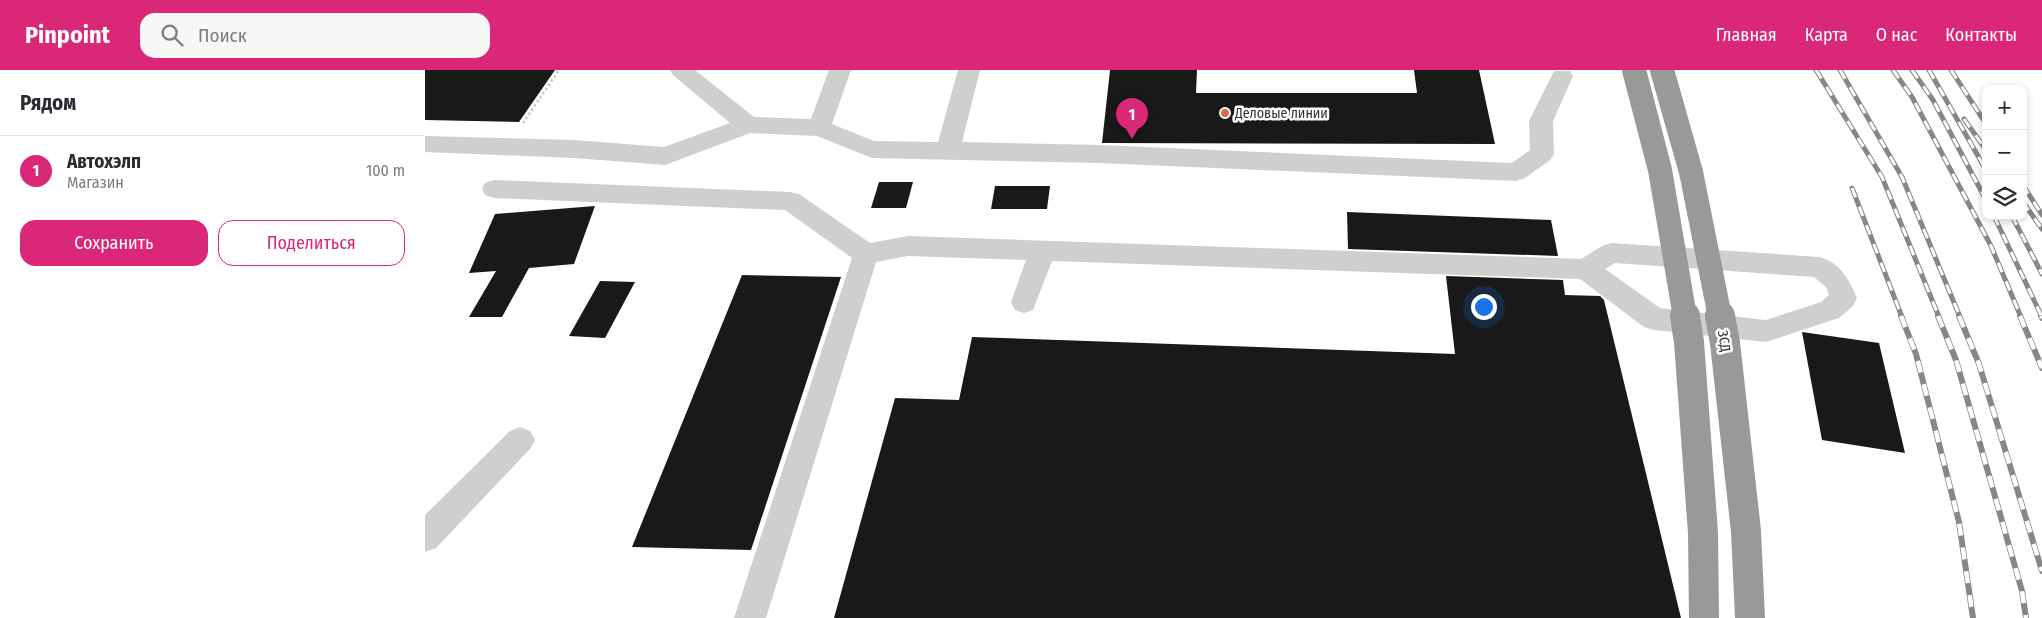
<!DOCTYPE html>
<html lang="ru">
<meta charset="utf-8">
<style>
body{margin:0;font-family:"Fira Sans Condensed",sans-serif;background:#f7f7f7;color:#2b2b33}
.controls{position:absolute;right:15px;top:15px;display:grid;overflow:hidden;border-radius:10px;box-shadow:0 2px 8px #0003}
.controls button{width:45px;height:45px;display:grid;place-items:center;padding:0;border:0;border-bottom:1px solid #e1e1e2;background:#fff;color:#2b2b33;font:25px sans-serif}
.you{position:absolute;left:1058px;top:236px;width:18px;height:18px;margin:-12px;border:4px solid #fff;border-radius:50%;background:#1a73e8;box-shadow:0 0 0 8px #1a73e833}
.badge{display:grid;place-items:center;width:32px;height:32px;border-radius:50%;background:#db2777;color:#fff;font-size:16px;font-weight:700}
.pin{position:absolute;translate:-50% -41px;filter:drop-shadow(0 1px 2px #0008)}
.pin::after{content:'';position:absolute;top:26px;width:18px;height:15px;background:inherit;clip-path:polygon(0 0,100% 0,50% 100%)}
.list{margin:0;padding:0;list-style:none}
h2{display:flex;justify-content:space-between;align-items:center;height:65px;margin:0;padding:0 20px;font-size:21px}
h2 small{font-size:16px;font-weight:400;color:#7c7c81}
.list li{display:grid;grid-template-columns:32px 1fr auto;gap:15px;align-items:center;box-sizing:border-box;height:70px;padding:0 20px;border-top:1px solid #e1e1e2}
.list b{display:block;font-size:19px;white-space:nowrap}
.list p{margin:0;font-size:16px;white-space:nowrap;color:#7c7c81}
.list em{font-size:16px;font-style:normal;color:#7c7c81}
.actions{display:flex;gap:10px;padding:15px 20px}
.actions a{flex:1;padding:11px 0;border:1px solid #db2777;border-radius:15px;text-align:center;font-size:18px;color:#db2777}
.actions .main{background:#db2777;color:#fff}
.icon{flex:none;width:28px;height:28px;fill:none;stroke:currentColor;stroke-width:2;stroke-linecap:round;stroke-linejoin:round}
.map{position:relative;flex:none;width:1617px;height:548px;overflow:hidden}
header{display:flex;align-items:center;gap:30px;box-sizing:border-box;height:70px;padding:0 25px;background:#db2777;color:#fff}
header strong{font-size:24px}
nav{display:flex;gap:28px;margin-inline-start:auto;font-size:18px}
.search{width:350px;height:45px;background:#f7f7f7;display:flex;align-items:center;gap:12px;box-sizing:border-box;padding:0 18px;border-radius:15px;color:#7c7c81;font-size:19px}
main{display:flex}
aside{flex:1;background:#fff}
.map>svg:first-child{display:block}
</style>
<header>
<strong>Pinpoint</strong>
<div class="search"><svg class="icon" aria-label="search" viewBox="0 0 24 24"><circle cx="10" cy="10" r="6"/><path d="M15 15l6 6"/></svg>Поиск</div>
<nav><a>Главная</a><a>Карта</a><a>О нас</a><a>Контакты</a></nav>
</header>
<main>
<aside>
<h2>Рядом<small></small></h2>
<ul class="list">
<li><span class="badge">1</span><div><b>Автохэлп</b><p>Магазин</p></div><em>100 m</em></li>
</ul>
<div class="actions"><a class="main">Сохранить</a><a>Поделиться</a></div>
</aside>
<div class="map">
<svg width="1617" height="548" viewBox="0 0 1617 548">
<rect width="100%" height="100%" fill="#fff"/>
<g fill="#191919">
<path d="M0,0h130l-36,52 -94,-2z"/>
<path d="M685,0h87l-1,23h221l-3,-23h65l16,74 -393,-1z"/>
<path d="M454,112h34l-7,26h-35z"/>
<path d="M570,116h55l-3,23h-56z"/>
<path d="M170,136l-21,58 -45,4 -27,49h-33l27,-46 -27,2 26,-59z"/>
<path d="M922,142l204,8 7,36 -210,-7z"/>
<path d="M317,205l99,2 -90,273 -119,-3z"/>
<path d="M1021,206l117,4 2,15 35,1 4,4 77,318h-847l61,-220 64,2 13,-63 483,17z"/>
<path d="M175,211l35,1 -30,56 -36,-2z"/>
<path d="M1377,262l77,11 26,110 -83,-13z"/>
</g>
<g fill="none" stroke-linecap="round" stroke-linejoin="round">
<path stroke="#c9c9c9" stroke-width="2.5" stroke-dasharray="2.5 2.5" stroke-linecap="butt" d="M98,53l36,-53"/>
<g fill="#cfcfcf" fill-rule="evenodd">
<path d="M245,0h25l59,47 57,2 18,-49h22l-19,54 42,17 64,1 20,-72h22l-18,72 138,3 412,18 18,-13 -1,-29 25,-50h16l3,5 -20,45 1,33 -4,6 -25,18 -9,3 -416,-18 -228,-5 -55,-22 -67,-3 -85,32 -91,-7 -149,-6v-16l149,4 90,7 66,-24 -57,-48z"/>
<path d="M69,110l296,12 9,2 71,49 38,-7 673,23 21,-13 9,-3 209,14c21,7 29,22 37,41l-4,8 -14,12 -73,24 -112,-12 -10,-3 -64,-48 -528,-18 -19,49 -9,3 -9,-3 -4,-8 15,-42 -118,-4 -32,6 -110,356h-32l118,-360 -67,-48 -291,-12 -9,-3 -3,-6 3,-6zM1190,193l199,14 12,10 3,8 -8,7 -55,18 -106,-12 -55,-39z"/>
<path d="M95,357l10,4 5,9 -5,9 -94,99 -11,4v-37l85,-84z"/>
</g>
<defs>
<g id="rail-far1">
<path d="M1391,0l66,107 57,140"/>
<path d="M1415,0l62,107 58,140"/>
<path d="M1468,0l19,27 79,149 30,71"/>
<path d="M1487,0l21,30 53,100"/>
<path d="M1504,0l57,100"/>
<path d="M1526,0l35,54"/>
<path d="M1539,49l22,31"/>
<path d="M1598,115l19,30"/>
<path d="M1427,118l50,129"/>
<path d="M1598,132l19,27"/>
<path d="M1569,146l48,101"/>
<path d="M1587,146l30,58"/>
</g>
<g id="rail">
<path d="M1476,246l15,38 43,168 14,96"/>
<path d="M1513,246l18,44 66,231 4,27"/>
<path d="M1534,246l20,48 63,207"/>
<path d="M1595,246l22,52"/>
<path d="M1616,246l1,2"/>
</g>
</defs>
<use href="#rail-far1" stroke="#878787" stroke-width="5"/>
<use href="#rail" stroke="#878787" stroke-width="6"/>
<use href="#rail-far1" stroke="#fff" stroke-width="3" stroke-dasharray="10" stroke-linecap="butt"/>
<use href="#rail" stroke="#fff" stroke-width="4.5" stroke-dasharray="12" stroke-linecap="butt"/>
<g stroke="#999" stroke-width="24">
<path d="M1209,0l26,100 25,147"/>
<path d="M1237,0l29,102 29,145"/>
</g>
<g stroke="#999" stroke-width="30">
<path d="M1260,246l4,26 14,191 1,85"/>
<path d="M1295,246l5,27 21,188 4,87"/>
</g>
</g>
<circle fill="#d46e49" stroke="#fff" stroke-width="2" cx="800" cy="43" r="5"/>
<g text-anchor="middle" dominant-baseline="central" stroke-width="5" stroke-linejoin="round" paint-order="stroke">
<g font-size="14" fill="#323232" stroke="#fff" text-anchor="start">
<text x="810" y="43">Деловые линии</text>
</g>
<g font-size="14" fill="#323232" stroke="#fff">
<text transform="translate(1299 271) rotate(81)">ЗСД</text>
</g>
</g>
</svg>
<div class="controls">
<button>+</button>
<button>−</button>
<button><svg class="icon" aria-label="layers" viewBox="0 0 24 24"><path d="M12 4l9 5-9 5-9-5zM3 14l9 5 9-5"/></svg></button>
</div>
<div class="you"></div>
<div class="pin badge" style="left:707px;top:69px">1</div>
</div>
</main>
